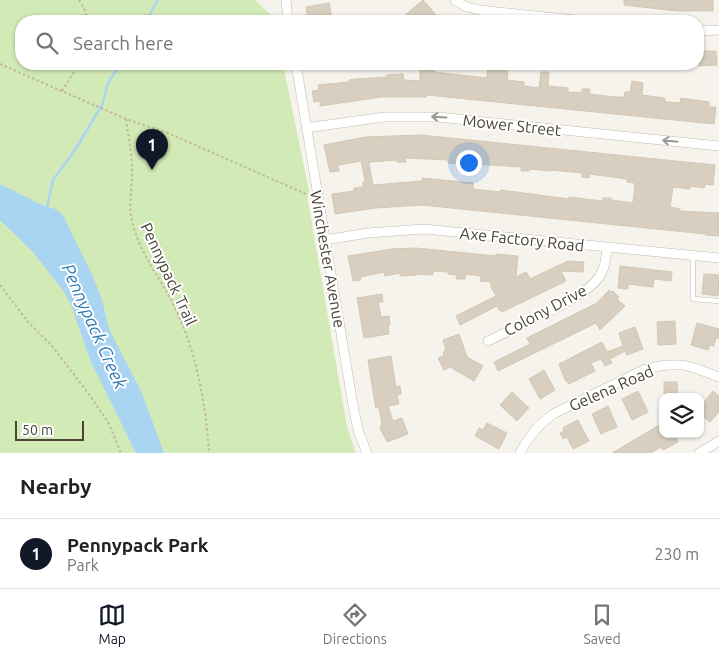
<!DOCTYPE html>
<style>
body{margin:0;font-family:Ubuntu,sans-serif;background:#f6f6f6;color:#202124}
.controls{position:absolute;right:15px;bottom:15px;display:grid;overflow:hidden;border-radius:10px;box-shadow:0 1px 4px #0004}
.controls button{width:45px;height:45px;display:grid;place-items:center;padding:0;border:0;border-bottom:1px solid #e0e0e0;background:#fff;color:#202124;font:25px sans-serif}
.scale{position:absolute;left:15px;bottom:12px;width:69px;box-sizing:border-box;padding-left:5px;border:2px solid #4b4439;border-top:0;font-size:14px;line-height:18px;white-space:nowrap;color:#4b4439;-webkit-text-stroke:4px #fff;paint-order:stroke}
.you{position:absolute;left:468px;top:162px;width:18px;height:18px;margin:-12px;border:4px solid #fff;border-radius:50%;background:#1a73e8;box-shadow:0 0 0 8px #1a73e833}
.badge{display:grid;place-items:center;width:32px;height:32px;border-radius:50%;background:#111827;color:#fff;font-size:16px;font-weight:700}
.pin{position:absolute;translate:-50% -41px;filter:drop-shadow(0 1px 2px #0008)}
.pin::after{content:'';position:absolute;top:26px;width:18px;height:15px;background:inherit;clip-path:polygon(0 0,100% 0,50% 100%)}
.list{margin:0;padding:0;list-style:none}
h2{display:flex;justify-content:space-between;align-items:center;height:65px;margin:0;padding:0 20px;font-size:21px}
h2 small{font-size:16px;font-weight:400;color:#757577}
.list li{display:grid;grid-template-columns:32px 1fr auto;gap:15px;align-items:center;box-sizing:border-box;height:70px;padding:0 20px;border-top:1px solid #e0e0e0}
.list b{display:block;font-size:19px;white-space:nowrap}
.list p{margin:0;font-size:16px;white-space:nowrap;color:#757577}
.list em{font-size:16px;font-style:normal;color:#757577}
.icon{flex:none;width:28px;height:28px;fill:none;stroke:currentColor;stroke-width:2;stroke-linecap:round;stroke-linejoin:round}
.map{position:relative;flex:none;width:719px;height:453px;overflow:hidden}
.search{position:absolute;background:#fff;box-shadow:0 1px 4px #0004;left:15px;right:15px;top:15px;height:55px;display:flex;align-items:center;gap:12px;box-sizing:border-box;padding:0 18px;border-radius:20px;color:#757577;font-size:19px}
.sheet{height:135px;background:#fff}
nav{display:flex;justify-content:space-around;align-items:center;box-sizing:border-box;height:70px;border-top:1px solid #e0e0e0;background:#fff;font-size:14px;color:#757577}
nav a{display:grid;justify-items:center;gap:2px}
nav .on{color:#111827}
.map>svg:first-child{display:block}
</style>
<div class="map">
<svg width="719" height="453" viewBox="0 0 719 453">
<rect width="100%" height="100%" fill="#f6f3ec"/>
<path fill="#d2eab5" d="M0,0h255l19,18v3h-253v43h262l27,132 -3,-1 40,232 9,26h-356z"/>
<path fill="#a9d4f2" d="M0,184l46,23 10,2 7,6 31,64 8,21 7,29 32,62 23,62h-28l-45,-91 -20,-57 -7,-13 -31,-40 -33,-32z"/>
<g fill="none" stroke-linecap="round" stroke-linejoin="round">
<g stroke="#a9d4f2" stroke-width="2.5">
<path d="M146,21l12,-21"/>
<path d="M46,211l7,-31 22,-30 27,-45 6,-22 12,-19"/>
</g>
</g>
<g fill="#d8cfc1" stroke="#d3c7b4" fill-rule="evenodd">
<path d="M423,0l13,15 9,6h-36l-5,-5z"/>
<path d="M624,0h89v11h-36l-53,-6z"/>
<path d="M329,3l3,16 -24,2 -2,-14z"/>
<path d="M700,51h16l1,14 -18,1z"/>
<path d="M420,64h15l-1,8 53,6 1,-12 20,3 -1,11 17,2v4l15,2 2,-16h8l-1,14 20,2v4l14,1v-4h8l-1,5 26,3h9l1,-5h5l2,-11 11,2 -1,12 22,3 2,4 14,1 1,-5 28,4v5h7l-2,17 -287,-29 -1,2h-45l-61,9v-5l-6,1 -2,-11 7,-1 -1,-5 31,-3v-2l6,-1 32,-2v-2l16,-1 1,6 16,1z"/>
<path d="M421,135l294,30 -2,20 -8,-1 -1,4 -14,-2v3l-17,-2 -3,20 10,2v2l39,2v23l-13,-1 -1,-1 -283,-29 -47,3 -40,6 -3,-20 22,-3v-3l9,-1v-5h2l-3,-17 -1,-4 -23,4 1,6 -9,1 -6,-27 41,-8zM405,158l43,2v3l12,1v-1l61,4v4h8v-2l22,2v-1l31,3v4l7,1 1,-4 37,5v3l8,1 -2,20 -22,-3v-2h-8l-1,3 -33,-4v2l-68,-9 -1,2 -27,-3v-6l-51,-5v3l-49,4 -4,-21 1,-2 27,-2v2h9z"/>
<path d="M416,248l80,8v-2l22,2 -2,21 10,-5 4,7 38,-18 16,1 -1,10 -22,-1 5,10 -64,31 -1,-2 -1,1 -3,-5 -37,19 -4,-9 40,-20 -5,-9v-5l-11,-1 1,-5 -15,-2 -1,5h-9l1,-4 -9,-1v-2l-15,-1v4l-16,-1v1l-17,1v-3l-15,3 -1,-4 -24,5 1,3 -8,1 -5,-25 44,-7z"/>
<path d="M620,266l52,6 -1,9 -17,-2 -1,8 -25,-3v5l-10,-1z"/>
<path d="M704,274l15,1 -1,21 -16,-2z"/>
<path d="M609,290l2,2 2,-1 6,6 -2,2 8,7 -25,24 -4,-7 -98,48 -4,-9 36,-18 -3,-6 70,-35z"/>
<path d="M382,294l1,8h-5l3,15 8,-1 1,9h-2l1,9 -25,4 -7,-40z"/>
<path d="M675,321l1,23 -18,1 -1,-23z"/>
<path d="M697,323l22,6v10l-3,-1 -2,8 -4,-1 -2,5 -17,-5z"/>
<path d="M635,327l8,22 -16,6 -2,-4 -15,8 2,4 -7,3 -4,-7 -10,4 4,8 -26,13 -4,-4 -6,-16 43,-22 5,10 16,-6 -4,-13z"/>
<path d="M459,334l8,23 16,9 -9,15 -24,-14 -6,3 -6,-12 6,-2 -1,-3 2,-1 -1,-2 2,-1 -3,-9z"/>
<path d="M391,356l5,31 4,-1 1,8 -4,1 2,9 -11,2 5,15 9,-3 6,16 -21,8 -6,-12 -1,-4 2,-1 -3,-18 -3,1 -1,-4 -7,-44z"/>
<path d="M544,370l11,20 -15,9 -11,-20z"/>
<path d="M664,382h13l1,15h-14z"/>
<path d="M638,391l10,21 -16,8 -10,-21z"/>
<path d="M713,391l6,5v16l-9,10 -10,-8v-7z"/>
<path d="M512,392l17,16 -12,13 -17,-16z"/>
<path d="M608,406l9,21 -16,7 -9,-20z"/>
<path d="M578,420l11,21 -16,8 -6,-12 -4,2 -3,-6 4,-2 -1,-3 3,-2z"/>
<path d="M487,423l20,10 -8,16 -24,-13 4,-8 4,2z"/>
<path d="M663,423v11h11l4,8 -15,8 -2,-3 -11,6h-38z"/>
</g>
<g fill="none" stroke-linecap="round" stroke-linejoin="round">
<defs>
<path id="lane" d="M693,256v43l26,2"/>
<g id="street">
<path d="M286,0l2,21"/>
<path d="M455,0l12,7 12,3 105,11"/>
<path d="M698,31l21,-1"/>
<path d="M296,64l57,341 5,25 9,23"/>
<path d="M306,128l78,-11h54l281,29"/>
<path d="M325,240l43,-7 56,-4 295,29"/>
<path d="M488,341c25,-13 98,-43 111,-64 6,-8 7,-19 8,-29"/>
<path d="M520,453c8,-16 19,-29 33,-39l90,-44 11,-3 14,-2h15l12,3 24,9"/>
<path d="M699,453l20,-12"/>
</g>
</defs>
<use href="#lane" stroke="#c2bbae" stroke-width="5.5"/>
<use href="#street" stroke="#c2bbae" stroke-width="10"/>
<g stroke="#c4b79f" stroke-width="2" stroke-dasharray="2.5 2.5" stroke-linecap="butt">
<path d="M79,0l6,10 3,11"/>
<path d="M0,64l126,55 42,14 140,62"/>
<path d="M62,91l17,-27"/>
<path d="M126,119c2,16 6,33 6,49 1,20 -5,37 1,57 8,30 28,54 41,81 22,44 32,98 35,147"/>
<path d="M0,285l29,38 24,24 38,50 17,25 13,31"/>
</g>
<use href="#lane" stroke="#fff" stroke-width="4.5"/>
<use href="#street" stroke="#fff" stroke-width="9"/>
</g>
<defs><path id="oneway-shaft" d="M-6 0H5M1.5-3L5.5 0L1.5 3" fill="none" stroke-width="1.6" stroke-linecap="round" stroke-linejoin="round" transform="scale(1.25)"/></defs>
<g stroke="#9c9892">
<use href="#oneway-shaft" transform="translate(439 117) rotate(-177)"/>
<use href="#oneway-shaft" transform="translate(670 141) rotate(-174)"/>
</g>
<g text-anchor="middle" dominant-baseline="central" stroke-width="4" stroke-linejoin="round" paint-order="stroke">
<g font-size="16" fill="#4b4439" stroke="#fff">
<text transform="translate(512 125) rotate(6)">Mower Street</text>
<text transform="translate(522 239) rotate(6)">Axe Factory Road</text>
<text transform="translate(328 259) rotate(80)">Winchester Avenue</text>
<text transform="translate(169 274) rotate(65)">Pennypack Trail</text>
<text transform="translate(545 310) rotate(-28)">Colony Drive</text>
<text transform="translate(611 388) rotate(-24)">Gelena Road</text>
</g>
<g font-size="18" font-style="italic" fill="#2e7ab2" stroke="#fff">
<text transform="translate(95 326) rotate(66)">Pennypack Creek</text>
</g>
</g>
</svg>
<div class="controls">
<button><svg class="icon" aria-label="layers" viewBox="0 0 24 24"><path d="M12 4l9 5-9 5-9-5zM3 14l9 5 9-5"/></svg></button>
</div>
<div class="scale">50 m</div>
<div class="you"></div>
<div class="pin badge" style="left:152px;top:170px">1</div>
<div class="search"><svg class="icon" aria-label="search" viewBox="0 0 24 24"><circle cx="10" cy="10" r="6"/><path d="M15 15l6 6"/></svg>Search here</div>
</div>
<section class="sheet">
<h2>Nearby<small></small></h2>
<ul class="list">
<li><span class="badge">1</span><div><b>Pennypack Park</b><p>Park</p></div><em>230 m</em></li>
</ul>
</section>
<nav>
<a class="on"><svg class="icon" aria-label="map" viewBox="0 0 24 24"><path d="M3 6l6-2 6 2 6-2v14l-6 2-6-2-6 2zM9 4v14M15 6v14"/></svg>Map</a>
<a><svg class="icon" aria-label="directions" viewBox="0 0 24 24"><path d="M12 3l9 9-9 9-9-9zM9 14v-3h6M13 9l2 2-2 2"/></svg>Directions</a>
<a><svg class="icon" aria-label="saved" viewBox="0 0 24 24"><path d="M7 4h10v16l-5-4-5 4z"/></svg>Saved</a>
</nav>
